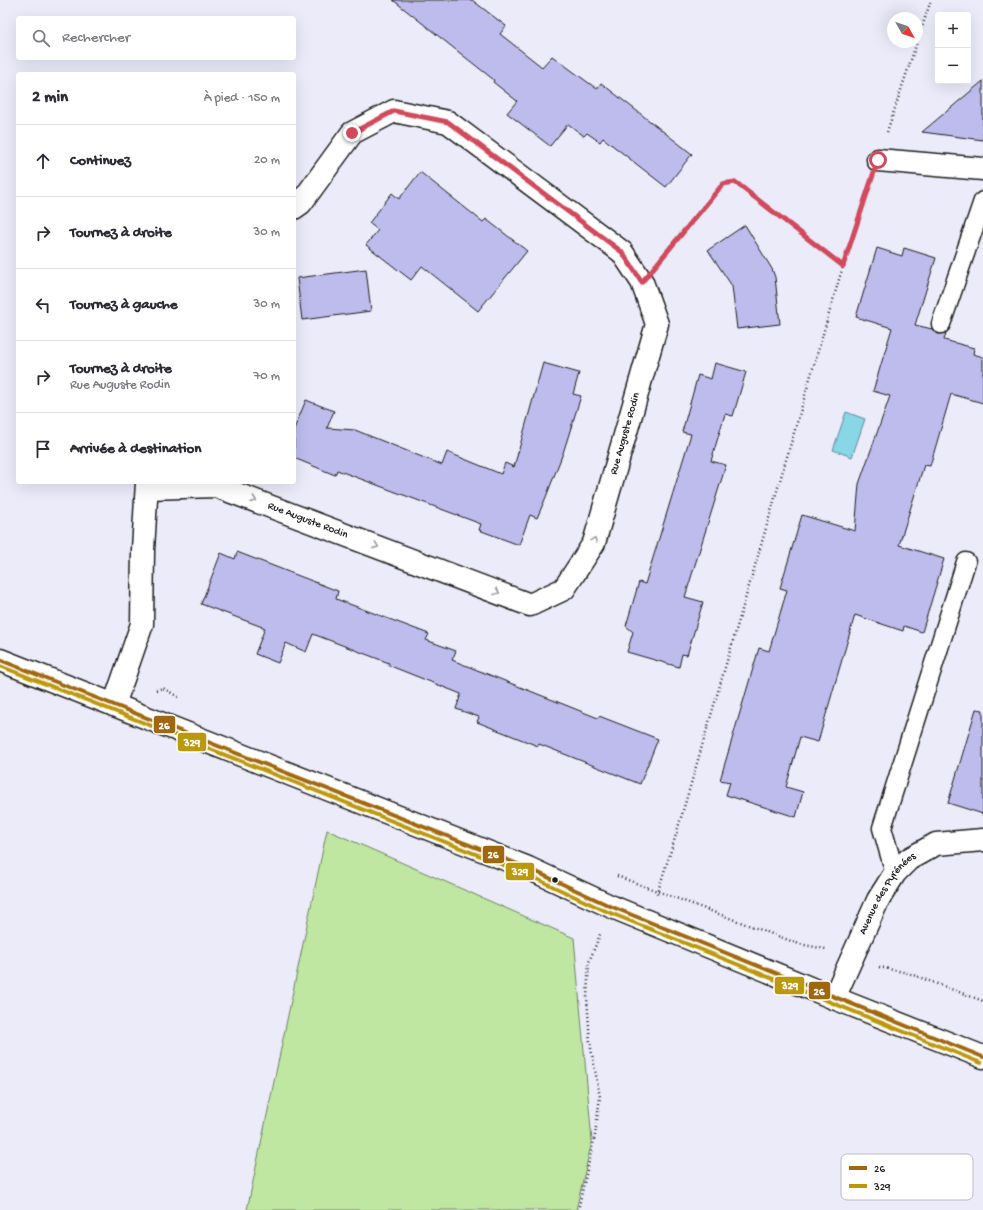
<!DOCTYPE html>
<html lang="fr">
<meta charset="utf-8">
<style>
body{margin:0;font-family:"Gochi Hand",sans-serif;background:#f7f7f7;color:#2b2b33}
.controls{position:absolute;right:12px;top:12px;display:grid;overflow:hidden;border-radius:4px;box-shadow:0 4px 16px #0002}
.controls button{width:36px;height:36px;display:grid;place-items:center;padding:0;border:0;border-bottom:1px solid #e1e1e2;background:#fff;color:#2b2b33;font:20px sans-serif}
.compass{position:absolute;left:887px;top:12px;width:36px;height:36px;border-radius:50%;background:#fff;box-shadow:0 4px 16px #0002;rotate:130deg}
.stop{position:absolute;width:12px;height:12px;margin:-9px;border:3px solid #d1495b;border-radius:50%;background:#fff}
.stop.end{background:#d1495b;border-color:#fff;box-shadow:0 1px 4px #0008}
.list{margin:0;padding:0;list-style:none}
h2{display:flex;justify-content:space-between;align-items:center;height:52px;margin:0;padding:0 16px;font-size:17px}
h2 small{font-size:13px;font-weight:400;color:#7c7c81}
.list li{display:grid;grid-template-columns:26px 1fr auto;gap:12px;align-items:center;box-sizing:border-box;height:72px;padding:0 16px;border-top:1px solid #e1e1e2}
.list b{display:block;font-size:15px;white-space:nowrap}
.list p{margin:0;font-size:13px;white-space:nowrap;color:#7c7c81}
.list em{font-size:13px;font-style:normal;color:#7c7c81}
.icon{flex:none;width:22px;height:22px;fill:none;stroke:currentColor;stroke-width:2;stroke-linecap:round;stroke-linejoin:round}
.map{position:relative;flex:none;width:983px;height:1210px;overflow:hidden}
.search{position:absolute;background:#fff;box-shadow:0 4px 16px #0002;left:16px;top:16px;width:280px;height:44px;display:flex;align-items:center;gap:10px;box-sizing:border-box;padding:0 14px;border-radius:4px;color:#7c7c81;font-size:15px}
.panel{position:absolute;background:#fff;box-shadow:0 4px 16px #0002;left:16px;top:72px;width:280px;height:412px;border-radius:4px}
.map>svg:first-child{display:block}
</style>
<div class="map">
<svg width="983" height="1210" viewBox="0 0 983 1210">
<rect width="100%" height="100%" fill="#ebebfa"/>
<filter id="ink" filterUnits="userSpaceOnUse"><feTurbulence type="fractalNoise" baseFrequency=".025" numOctaves="2"/><feDisplacementMap in="SourceGraphic" scale="8" xChannelSelector="R" yChannelSelector="G"/><feConvolveMatrix kernelMatrix="1 2 1 2 8 2 1 2 1" color-interpolation-filters="sRGB"/></filter>
<g filter="url(#ink)">
<path fill="#bfe7a2" stroke="#6e825f" d="M327,830l247,108 18,203 -16,69h-329z"/>
<path fill="#88d6e6" stroke="#5d8c95" d="M846,412l19,7 -13,38 -19,-7z"/>
<g fill="#bdbced" stroke="#1c1c1c">
<path d="M393,0h79l34,26 -6,8 42,33 10,-11 45,33 4,-6 91,71 -26,33 -63,-49 -3,4 -13,-9 -3,3 -16,-12 -18,22 -43,-33 10,-12 -24,-19 1,-2z"/>
<path d="M983,81v59l-61,-8z"/>
<path d="M420,172l63,50 3,-3 41,32 -49,60 -56,-45 -11,14 -45,-35 12,-15 -9,-7 23,-30 7,6z"/>
<path d="M745,225l27,44 3,8 5,47 -43,5 -5,-43 -24,-36z"/>
<path d="M877,248l25,8 2,-8 32,10 -21,67 17,4 6,5 8,-1 -2,7 30,8 -1,6 10,3v46l-32,-9 -21,72 -6,-1 -25,80 45,14 -22,73 -18,-6 -1,5 -48,-16 -37,127 -18,-5 -14,50 17,5 -7,25 -70,-22 4,-13 -10,-2 39,-132 10,3 18,-61 -7,-2 22,-73 53,16 4,-47 31,-88 -17,-5 19,-63 -36,-11z"/>
<path d="M366,269l5,42 -69,9 -5,-42z"/>
<path d="M543,363l36,10 -6,21 8,2 -18,57 -17,44 -9,21 -7,-3 -11,30 -40,-15 2,-6 -144,-54 -2,5 -41,-17v-29l12,-29 28,11 -7,17 28,2 87,35 5,-13 54,22 4,-11 9,4z"/>
<path d="M715,363l31,9 -13,44 -8,-2 -14,47 15,4 -41,132 18,5 -16,53 -5,-1 -3,13 -52,-15 6,-20 -7,-6 13,-44 6,2 46,-150 -9,-2 16,-57 13,4z"/>
<path d="M237,552l101,39 -2,8 93,35 -3,6 30,11 -4,9 146,58 1,-2 59,23 -18,45 -101,-40 -1,2 -61,-24 2,-5 -23,-8 5,-15 -73,-29 1,-2 -76,-29 -7,18 -20,-9 -8,20 -23,-9 10,-26 -64,-24 20,-51 14,6z"/>
<path d="M976,709l7,1v104l-35,-11z"/>
</g>
<g fill="none" stroke-linecap="round" stroke-linejoin="round">
<defs>
<g id="service">
<path d="M941,324l42,-123"/>
<path d="M895,873l-13,-45 84,-266"/>
</g>
<g id="minor">
<path d="M878,160l105,9"/>
<path id="s1" d="M148,488l68,-2 314,119 34,-16 30,-46 63,-219 -15,-42 -20,-30 -174,-130 -54,-11 -42,22 -51,70 -7,5"/>
<path d="M114,705l28,-81 1,-74 4,-68"/>
<path id="s2" d="M834,998l44,-98 17,-27 14,-14 27,-15 47,-4"/>
</g>
<path id="secondary" d="M0,660l528,208 82,38 224,92 149,59"/>
</defs>
<use href="#service" stroke="#1c1c1c" stroke-width="21"/>
<use href="#minor" stroke="#1c1c1c" stroke-width="25"/>
<use href="#secondary" stroke="#1c1c1c" stroke-width="25"/>
<g stroke="#1c1c1c" stroke-width="2.5" stroke-dasharray="1 3" stroke-linecap="butt">
<path d="M887,132l44,-132"/>
<path d="M660,259l63,-76 12,-1 108,84"/>
<path d="M156,690l7,-2 17,10"/>
<path d="M617,876l182,68 27,5"/>
<path d="M657,894l18,-56 168,-572 26,-79"/>
<path d="M879,967l29,6 75,28"/>
<path d="M578,1210l17,-75 5,-38 -10,-54 -3,-47 2,-34 12,-30"/>
</g>
<use href="#service" stroke="#fff" stroke-width="18"/>
<use href="#minor" stroke="#fff" stroke-width="22"/>
<use href="#secondary" stroke="#fff" stroke-width="22"/>
<defs>
<path id="bus-1" d="M0,660l528,208 82,38 373,151"/>
<path id="bus-2" d="M0,666l526,208 82,38 373,151"/>
</defs>
<use href="#bus-1" stroke="#fff" stroke-width="7"/>
<use href="#bus-2" stroke="#fff" stroke-width="7"/>
<use href="#bus-1" stroke="#a0670f" stroke-width="4"/>
<use href="#bus-2" stroke="#bb990c" stroke-width="4"/>
</g>
<defs><path id="oneway-chevron" d="M-2-3.5L2.5 0L-2 3.5" fill="none" stroke-width="1.6" stroke-linecap="round" stroke-linejoin="round"/></defs>
<g stroke="#999">
<use href="#oneway-chevron" transform="translate(254 500) rotate(21)"/>
<use href="#oneway-chevron" transform="translate(594 540) rotate(-69)"/>
<use href="#oneway-chevron" transform="translate(376 546) rotate(21)"/>
<use href="#oneway-chevron" transform="translate(497 592) rotate(21)"/>
</g>
</g>
<g fill="none" stroke-linecap="round" stroke-linejoin="round" filter="url(#ink)">
<path stroke="#d1495b" stroke-width="5" d="M352,133l42,-22 54,11 174,130 20,30 81,-98 12,-2 108,84 35,-106"/>
</g>
<circle fill="#1c1c1c" stroke="#fff" stroke-width="1.5" cx="555" cy="880" r="3.5"/>
<g text-anchor="middle" dominant-baseline="central" stroke-width="3" stroke-linejoin="round" paint-order="stroke">
<g font-size="11" fill="#1c1c1c" stroke="#fff">
<text stroke="none"><textPath href="#s1" startOffset="610">Rue Auguste Rodin</textPath></text>
<text stroke="none"><textPath href="#s1" startOffset="166">Rue Auguste Rodin</textPath></text>
<text stroke="none"><textPath href="#s2" startOffset="118">Avenue des Pyrénées</textPath></text>
</g>
</g>
<rect x="841" y="1154" width="132" height="46" rx="6" fill="#fff" stroke="#bbb" stroke-width="1"/>
<rect x="849" y="1166" width="18" height="4" fill="#a0670f"/>
<rect x="849" y="1184" width="18" height="4" fill="#bb990c"/>
<g font-size="11" fill="#1c1c1c">
<text x="874" y="1172">26</text>
<text x="874" y="1190">329</text>
</g>
<g stroke="#fff" stroke-width="1.5">
<rect x="153" y="715" width="23" height="19" rx="4" fill="#a0670f"/>
<rect x="177" y="732" width="30" height="20" rx="4" fill="#bb990c"/>
<rect x="482" y="845" width="23" height="19" rx="4" fill="#a0670f"/>
<rect x="505" y="862" width="30" height="19" rx="4" fill="#bb990c"/>
<rect x="774" y="976" width="31" height="19" rx="4" fill="#bb990c"/>
<rect x="808" y="981" width="23" height="19" rx="4" fill="#a0670f"/>
</g>
<g font-size="11" text-anchor="middle" font-weight="bold" fill="#fff">
<text x="164" y="729">26</text>
<text x="192" y="746">329</text>
<text x="493" y="858">26</text>
<text x="520" y="875">329</text>
<text x="790" y="989">329</text>
<text x="819" y="995">26</text>
</g>
</svg>
<div class="controls">
<button>+</button>
<button>−</button>
</div>
<svg class="compass" viewBox="-18 -18 36 36"><path d="M0-13l5 13h-10z" fill="#e53935"/><path d="M0 13l5-13h-10z" fill="#7c7c81"/></svg>
<div class="stop" style="left:878px;top:160px"></div>
<div class="stop end" style="left:352px;top:133px"></div>
<div class="search"><svg class="icon" aria-label="search" viewBox="0 0 24 24"><circle cx="10" cy="10" r="6"/><path d="M15 15l6 6"/></svg>Rechercher</div>
<section class="panel">
<h2>2 min<small>À pied · 150 m</small></h2>
<ul class="list">
<li><svg class="icon" aria-label="ahead" viewBox="0 0 24 24"><path d="M12 20V5M6 11l6-6 6 6"/></svg><div><b>Continuez</b></div><em>20 m</em></li>
<li><svg class="icon" aria-label="right" viewBox="0 0 24 24"><path d="M7 20v-9h11M14 6l5 5-5 5"/></svg><div><b>Tournez à droite</b></div><em>30 m</em></li>
<li><svg class="icon" aria-label="left" viewBox="0 0 24 24"><path d="M17 20v-9H6M10 6l-5 5 5 5"/></svg><div><b>Tournez à gauche</b></div><em>30 m</em></li>
<li><svg class="icon" aria-label="right" viewBox="0 0 24 24"><path d="M7 20v-9h11M14 6l5 5-5 5"/></svg><div><b>Tournez à droite</b><p>Rue Auguste Rodin</p></div><em>70 m</em></li>
<li><svg class="icon" aria-label="arrive" viewBox="0 0 24 24"><path d="M6 21V4h12l-3 4 3 4H6"/></svg><div><b>Arrivée à destination</b></div></li>
</ul>
</section>
</div>
